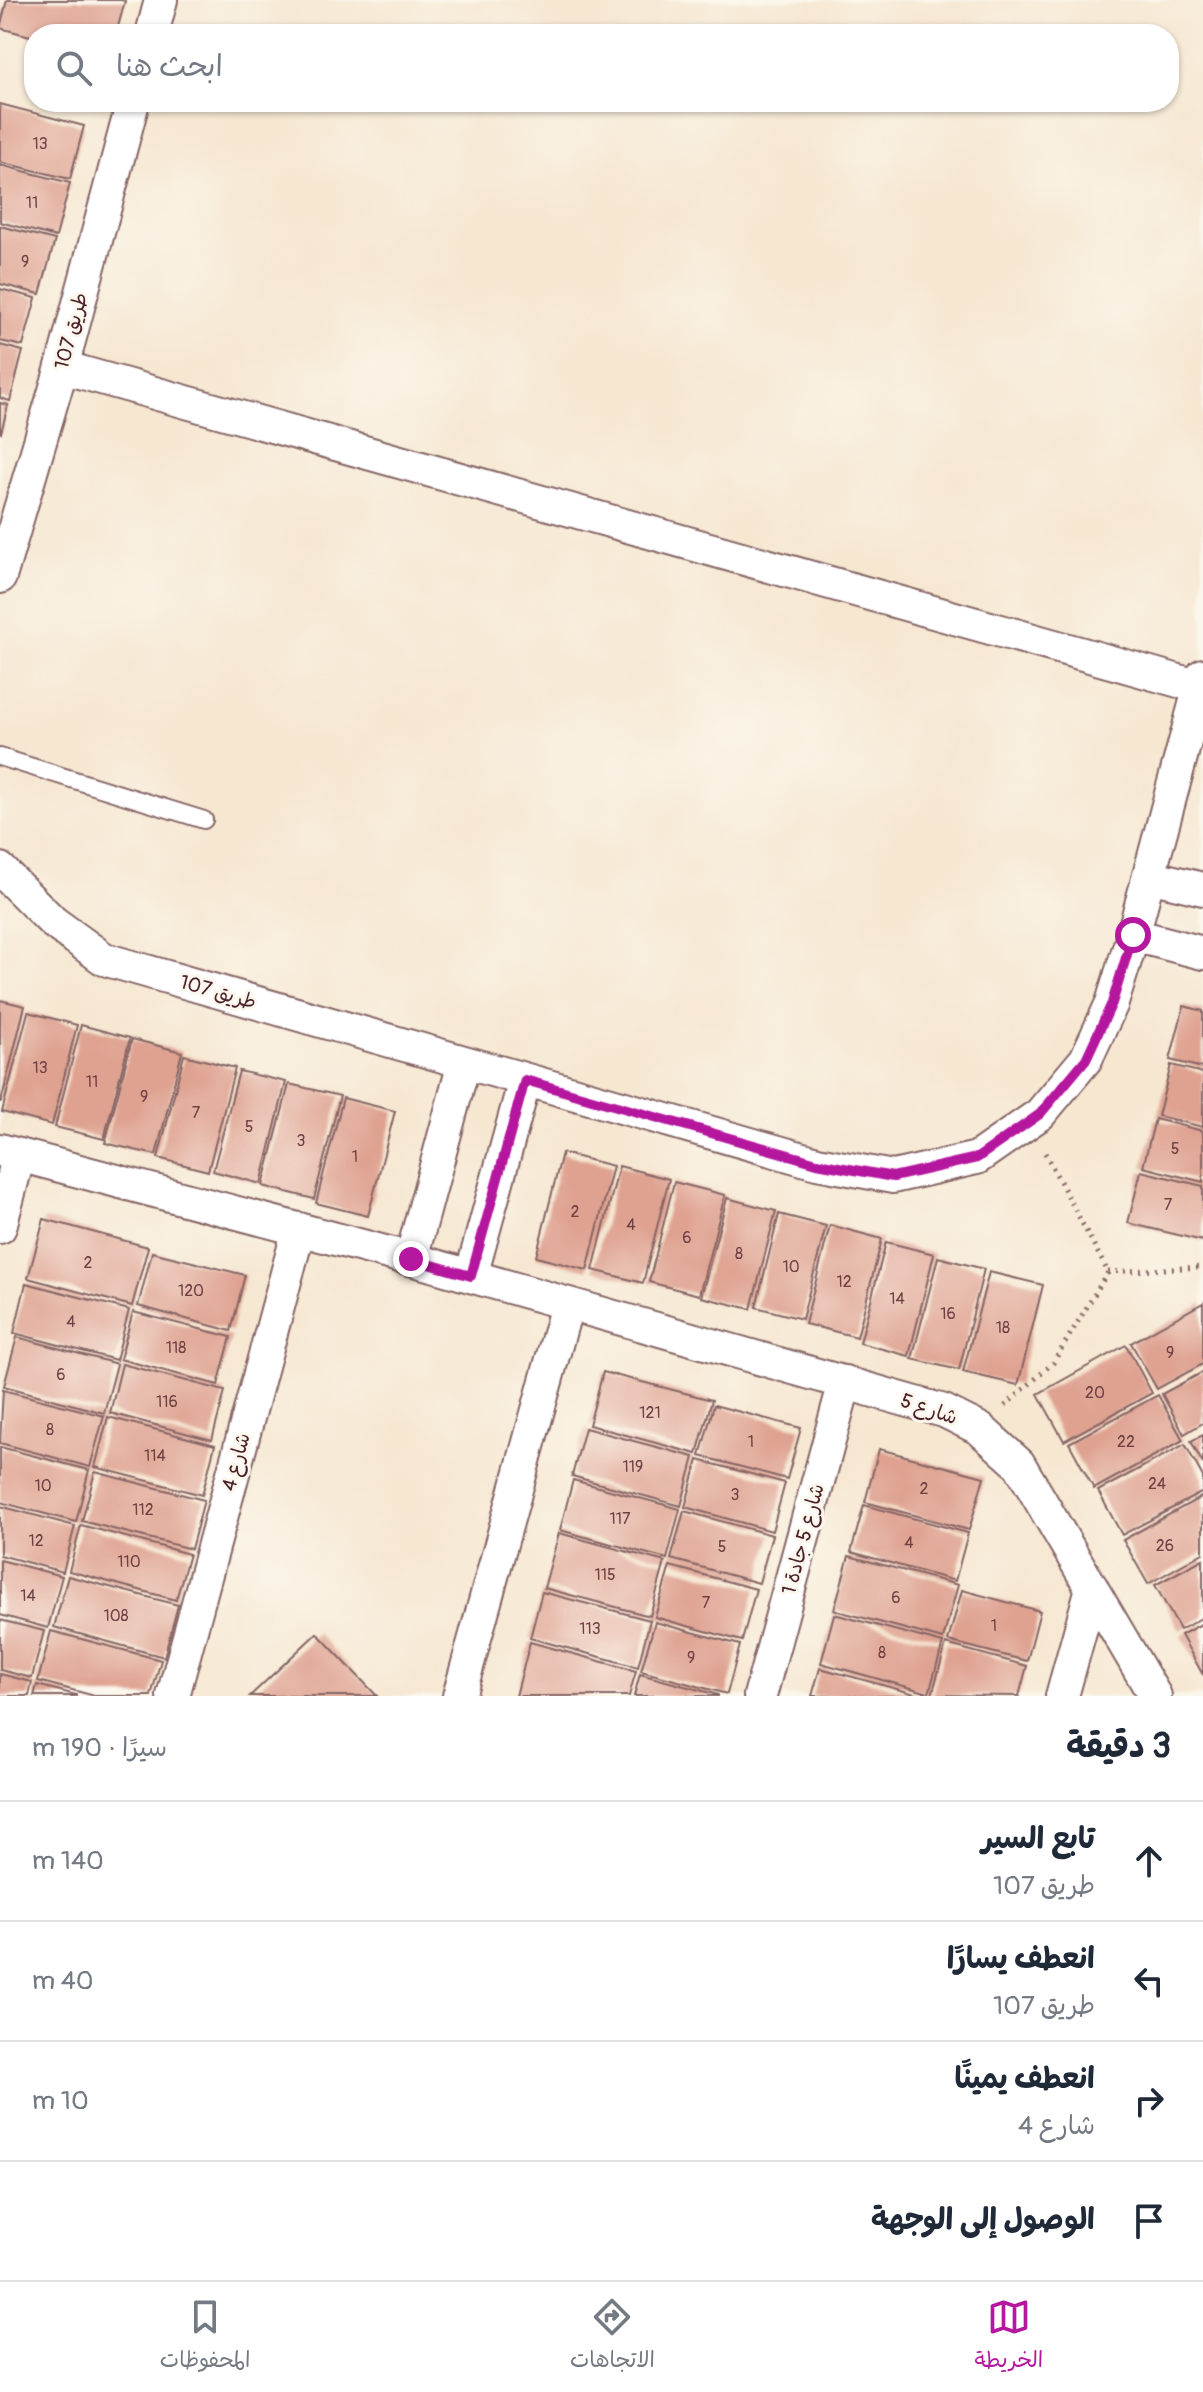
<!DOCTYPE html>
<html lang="ar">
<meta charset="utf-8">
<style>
body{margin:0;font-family:Pangolin,"Playpen Sans Arabic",sans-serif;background:#f6f6f7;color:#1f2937;direction:rtl}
.stop{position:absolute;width:24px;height:24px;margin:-18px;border:6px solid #b5179e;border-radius:50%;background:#fff}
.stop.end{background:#b5179e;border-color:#fff;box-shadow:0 2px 8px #0008}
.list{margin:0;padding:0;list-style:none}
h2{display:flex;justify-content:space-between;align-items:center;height:104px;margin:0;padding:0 32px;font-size:34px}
h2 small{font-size:26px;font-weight:400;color:#747a83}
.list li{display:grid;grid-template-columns:52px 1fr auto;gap:24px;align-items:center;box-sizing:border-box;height:120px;padding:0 32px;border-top:2px solid #e0e1e3}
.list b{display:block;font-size:30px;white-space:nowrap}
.list p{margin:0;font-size:26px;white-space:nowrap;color:#747a83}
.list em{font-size:26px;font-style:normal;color:#747a83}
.icon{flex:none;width:44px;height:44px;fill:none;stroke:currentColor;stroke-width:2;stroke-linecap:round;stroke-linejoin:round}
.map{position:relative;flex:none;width:1203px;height:1696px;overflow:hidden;direction:ltr}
.search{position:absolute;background:#fff;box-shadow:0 2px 6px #0004;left:24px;right:24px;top:24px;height:88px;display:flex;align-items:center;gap:20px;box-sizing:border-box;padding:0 28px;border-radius:32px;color:#747a83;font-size:30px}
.sheet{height:584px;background:#fff}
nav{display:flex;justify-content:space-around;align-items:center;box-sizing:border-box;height:112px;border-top:2px solid #e0e1e3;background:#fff;font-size:22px;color:#747a83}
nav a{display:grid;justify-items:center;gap:4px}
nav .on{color:#b5179e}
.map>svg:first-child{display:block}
</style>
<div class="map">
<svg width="1203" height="1696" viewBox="0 0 1203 1696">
<rect width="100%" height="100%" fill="#fbf7ec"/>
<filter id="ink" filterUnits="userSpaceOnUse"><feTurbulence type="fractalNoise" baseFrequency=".0125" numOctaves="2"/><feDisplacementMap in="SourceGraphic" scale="16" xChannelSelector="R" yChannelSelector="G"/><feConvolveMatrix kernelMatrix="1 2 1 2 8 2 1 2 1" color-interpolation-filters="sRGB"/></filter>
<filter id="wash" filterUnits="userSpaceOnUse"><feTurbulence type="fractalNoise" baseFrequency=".006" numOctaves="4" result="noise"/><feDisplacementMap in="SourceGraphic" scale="32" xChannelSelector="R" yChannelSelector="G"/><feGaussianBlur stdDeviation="1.8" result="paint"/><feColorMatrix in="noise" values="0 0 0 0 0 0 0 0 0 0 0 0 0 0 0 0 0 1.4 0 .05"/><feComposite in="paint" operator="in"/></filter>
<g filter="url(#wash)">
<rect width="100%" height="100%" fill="#f6e7d1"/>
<g id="blocks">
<g fill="#dfa291">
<path d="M7,0h114l4,1 -9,33 -82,3 -34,-9z"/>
<path d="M0,104l84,22 -14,53 -70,-17z"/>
<path d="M0,165l70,18 -14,54 -56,-15z"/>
<path d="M0,226l55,14 -15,54 -40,-10z"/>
<path d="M0,289l36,9 -13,48 -23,-5z"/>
<path d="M0,345l23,6 -13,50 -10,-3z"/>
<path d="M0,403l8,2 -7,28 -1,-1z"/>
<path d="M0,1000l25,6 -24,96h-1z"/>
<path d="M1184,1006l19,5v57l-33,-8z"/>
<path d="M28,1012l49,13 -25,100 -50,-13z"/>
<path d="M81,1025l49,13 -26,101 -49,-12z"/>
<path d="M132,1039l50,13 -26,103 -51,-12z"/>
<path d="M184,1055l51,13 -27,103 -50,-13z"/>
<path d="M1171,1065l32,8v54l-45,-11z"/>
<path d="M239,1071l47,11 -25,102 -48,-13z"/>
<path d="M289,1084l51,12 -26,103 -51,-13z"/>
<path d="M343,1098l52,13 -27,105 -52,-13z"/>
<path d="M1155,1119l48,12v51l-60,-15z"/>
<path d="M562,1153l51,13 -26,104 -51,-13z"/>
<path d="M619,1166l50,13 -26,104 -50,-13z"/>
<path d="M1141,1171l62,15v55l-75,-18z"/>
<path d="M674,1182l51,13 -26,100 -50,-13z"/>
<path d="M727,1198l49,13 -25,98 -50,-12z"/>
<path d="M779,1214l47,12 -24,93 -46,-12z"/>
<path d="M44,1219l104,28 -16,59 -104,-28z"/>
<path d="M830,1225l52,14 -25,98 -52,-13z"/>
<path d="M886,1242l48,12 -25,102 -49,-13z"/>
<path d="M152,1252l93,23 -14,56 -93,-25z"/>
<path d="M938,1257l46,12 -25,101 -47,-11z"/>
<path d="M989,1272l54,13 -25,100 -55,-13z"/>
<path d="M26,1283l103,27 -13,50 -102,-27z"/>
<path d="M1203,1303v61l-46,25 -26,-46z"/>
<path d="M133,1312l98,25 -13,48 -98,-26z"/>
<path d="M17,1337l100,27 -13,49 -100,-27z"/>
<path d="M1126,1345l26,48 -88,48 -26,-47z"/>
<path d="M122,1364l103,27 -13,49 -102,-27z"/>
<path d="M603,1372l109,28 -15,54 -108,-29z"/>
<path d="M1203,1372v51l-19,11 -22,-40z"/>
<path d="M3,1390l101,26 -14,51 -90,-24z"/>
<path d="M1158,1395l25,45 -89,49 -25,-46z"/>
<path d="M714,1405l87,23 -14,51 -87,-23z"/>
<path d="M108,1417l107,28 -13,50 -107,-28z"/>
<path d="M585,1428l109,29 -13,49 -109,-30z"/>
<path d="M1203,1435v29l-12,-23z"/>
<path d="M1185,1444l18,33v15l-81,43 -24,-44z"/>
<path d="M0,1447l89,23 -13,52 -76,-20z"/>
<path d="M879,1449l105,28 -15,53 -104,-28z"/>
<path d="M698,1460l87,23 -13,48 -87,-24z"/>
<path d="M95,1472l109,28 -13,49 -109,-28z"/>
<path d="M573,1480l107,29 -13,50 -107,-29z"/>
<path d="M1203,1496v57l-55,31 -25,-44z"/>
<path d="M864,1505l104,28 -13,48 -104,-29z"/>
<path d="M0,1506l75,20 -12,46 -63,-17z"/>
<path d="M684,1511l88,24 -13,48 -88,-24z"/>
<path d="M81,1525l108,29 -13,46 -107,-29z"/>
<path d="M559,1533l106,29 -15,54 -106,-28z"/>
<path d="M849,1556l109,29 -15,54 -109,-29z"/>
<path d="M1203,1559v58l-23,13 -25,-45z"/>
<path d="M0,1560l62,16 -14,52 -48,-13z"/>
<path d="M670,1566l86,23 -14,52 -87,-24z"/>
<path d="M68,1576l110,29 -14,52 -110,-30z"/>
<path d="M962,1590l78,21 -13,50 -79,-20z"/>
<path d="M542,1592l108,28 -12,47 -108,-29z"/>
<path d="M834,1614l109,29 -14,50 -108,-30z"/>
<path d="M0,1620l44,11 -12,47 -32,-8z"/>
<path d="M655,1622l85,23 -13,49 -86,-23z"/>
<path d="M1203,1623v52l-22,-40z"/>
<path d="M51,1631l110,29 -10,36h-56l-57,-15z"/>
<path d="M317,1633l60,63h-127z"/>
<path d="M530,1642l106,29 -7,25h-113z"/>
<path d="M946,1644l81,22 -8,30 -87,-1z"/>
<path d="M820,1668l99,27 -1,1h-106z"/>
<path d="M0,1674l32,8 -3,14h-29z"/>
<path d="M640,1674l78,21v1h-84z"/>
<path d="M37,1685l39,10v1h-42z"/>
</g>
</g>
</g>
<g filter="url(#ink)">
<use href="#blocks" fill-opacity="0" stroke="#866565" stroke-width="2"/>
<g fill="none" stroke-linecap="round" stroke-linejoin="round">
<defs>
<path id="service" d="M0,757l204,63"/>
<g id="minor">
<path d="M152,34l9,-34"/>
<path d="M62,367l1138,320"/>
<path d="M0,577l62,-210 71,-265"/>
<path d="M0,869l53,53 51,37 713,204 76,14 84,-19 63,-44 46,-55 26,-56 21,-68 70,-260"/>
<path d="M1149,876l54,13"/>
<path d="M1133,935l70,18"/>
<path d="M0,1150l411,109 533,152 36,18 39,35 136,232"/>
<path d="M0,1227l19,-72"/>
<path d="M411,1259l53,-196"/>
<path d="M471,1276l54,-196"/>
<path d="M173,1696l126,-467"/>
<path d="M459,1696l108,-391"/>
<path d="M760,1696l85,-314"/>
<path d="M1062,1696l30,-108"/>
</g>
</defs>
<use href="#service" stroke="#866565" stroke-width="20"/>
<use href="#minor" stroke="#866565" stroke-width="36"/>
<g stroke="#866565" stroke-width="5" stroke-dasharray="2 6" stroke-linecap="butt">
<path d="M1045,1153l63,119"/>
<path d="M1108,1272l95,-5"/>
<path d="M1005,1406l48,-43 55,-91"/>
</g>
<use href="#service" stroke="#fff" stroke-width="16"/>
<use href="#minor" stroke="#fff" stroke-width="32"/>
</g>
</g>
<g fill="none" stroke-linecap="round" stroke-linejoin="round" filter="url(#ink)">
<path stroke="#b5179e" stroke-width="10" d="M411,1259l60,17 54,-196 292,83 76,14 84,-19 63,-44 46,-55 26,-56 21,-68"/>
</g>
<g text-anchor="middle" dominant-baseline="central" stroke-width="6" stroke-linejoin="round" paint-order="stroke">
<g font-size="16" fill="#6f4044">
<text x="40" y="144">13</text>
<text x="32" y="203">11</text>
<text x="25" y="262">9</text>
<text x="40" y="1068">13</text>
<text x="92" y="1082">11</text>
<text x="144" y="1097">9</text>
<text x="196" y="1113">7</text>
<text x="249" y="1127">5</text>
<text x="301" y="1141">3</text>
<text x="1175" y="1149">5</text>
<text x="355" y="1157">1</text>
<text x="1168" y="1205">7</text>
<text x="575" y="1212">2</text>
<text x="631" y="1225">4</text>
<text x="687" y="1238">6</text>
<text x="739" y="1254">8</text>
<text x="88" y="1263">2</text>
<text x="791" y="1267">10</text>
<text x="844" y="1282">12</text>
<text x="191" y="1291">120</text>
<text x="897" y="1299">14</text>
<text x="948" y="1314">16</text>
<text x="71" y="1322">4</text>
<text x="1003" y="1328">18</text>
<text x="176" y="1348">118</text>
<text x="1170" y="1353">9</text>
<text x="61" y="1375">6</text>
<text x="1095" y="1393">20</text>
<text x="167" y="1402">116</text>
<text x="650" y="1413">121</text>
<text x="50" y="1430">8</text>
<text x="751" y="1442">1</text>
<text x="1126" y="1442">22</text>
<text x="155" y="1456">114</text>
<text x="633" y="1467">119</text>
<text x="1157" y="1484">24</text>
<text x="43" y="1486">10</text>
<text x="924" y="1489">2</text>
<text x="735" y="1495">3</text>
<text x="143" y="1510">112</text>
<text x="620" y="1519">117</text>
<text x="36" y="1541">12</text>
<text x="909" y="1543">4</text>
<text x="1165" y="1546">26</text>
<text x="722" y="1547">5</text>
<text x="129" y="1562">110</text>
<text x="605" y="1575">115</text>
<text x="28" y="1596">14</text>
<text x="896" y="1598">6</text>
<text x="706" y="1603">7</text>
<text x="116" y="1616">108</text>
<text x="994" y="1626">1</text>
<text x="590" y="1629">113</text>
<text x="882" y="1653">8</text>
<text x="691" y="1658">9</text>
</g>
<g font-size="20" fill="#4a1f2b" stroke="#fbf7ec">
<text transform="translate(71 331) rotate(-75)">طريق 107</text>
<text transform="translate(218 992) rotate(16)">طريق 107</text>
<text transform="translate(929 1409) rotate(19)">شارع 5</text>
<text transform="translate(236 1462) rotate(-75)">شارع 4</text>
<text transform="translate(803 1539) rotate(-75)">شارع 5 جادة 1</text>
</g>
</g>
</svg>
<div class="stop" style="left:1133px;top:935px"></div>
<div class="stop end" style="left:411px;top:1259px"></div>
<div class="search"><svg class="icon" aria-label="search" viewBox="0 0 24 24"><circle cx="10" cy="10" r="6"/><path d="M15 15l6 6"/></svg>ابحث هنا</div>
</div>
<section class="sheet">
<h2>3 دقيقة<small>سيرًا · 190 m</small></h2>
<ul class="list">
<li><svg class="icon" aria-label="ahead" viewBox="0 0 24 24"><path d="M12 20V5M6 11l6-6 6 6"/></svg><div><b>تابع السير</b><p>طريق 107</p></div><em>140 m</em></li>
<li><svg class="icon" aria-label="left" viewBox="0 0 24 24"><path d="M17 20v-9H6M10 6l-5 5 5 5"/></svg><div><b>انعطف يسارًا</b><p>طريق 107</p></div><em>40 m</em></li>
<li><svg class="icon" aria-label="right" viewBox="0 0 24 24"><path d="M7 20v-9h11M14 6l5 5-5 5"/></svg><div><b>انعطف يمينًا</b><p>شارع 4</p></div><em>10 m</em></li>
<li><svg class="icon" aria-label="arrive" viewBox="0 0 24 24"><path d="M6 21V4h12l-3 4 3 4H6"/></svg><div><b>الوصول إلى الوجهة</b></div></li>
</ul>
</section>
<nav>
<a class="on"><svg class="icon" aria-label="map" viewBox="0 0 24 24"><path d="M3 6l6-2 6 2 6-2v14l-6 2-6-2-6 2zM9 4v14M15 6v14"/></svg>الخريطة</a>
<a><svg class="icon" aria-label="directions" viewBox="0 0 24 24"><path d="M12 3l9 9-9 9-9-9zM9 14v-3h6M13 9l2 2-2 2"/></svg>الاتجاهات</a>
<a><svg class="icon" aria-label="saved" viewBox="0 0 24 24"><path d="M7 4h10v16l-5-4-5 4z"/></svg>المحفوظات</a>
</nav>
